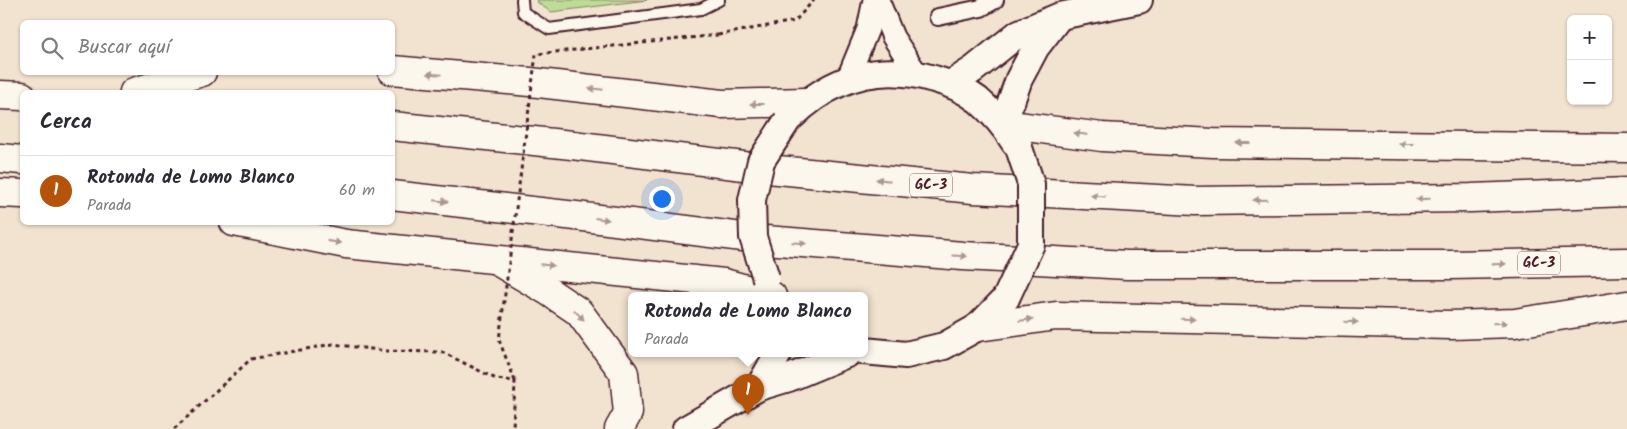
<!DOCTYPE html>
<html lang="es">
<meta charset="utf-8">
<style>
body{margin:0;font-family:Kalam,sans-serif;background:#f2f2f3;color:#2b2b33}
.controls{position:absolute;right:15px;top:15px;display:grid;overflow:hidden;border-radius:8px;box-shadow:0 1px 4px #0004}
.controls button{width:45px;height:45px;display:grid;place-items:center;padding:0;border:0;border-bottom:1px solid #e1e1e2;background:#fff;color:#2b2b33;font:25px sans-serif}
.you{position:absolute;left:661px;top:198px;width:18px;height:18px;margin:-12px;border:4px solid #fff;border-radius:50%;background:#1a73e8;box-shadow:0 0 0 8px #1a73e833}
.badge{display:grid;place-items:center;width:32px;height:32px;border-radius:50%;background:#b45309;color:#fff;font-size:16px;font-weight:700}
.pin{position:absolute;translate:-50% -41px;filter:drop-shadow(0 1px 2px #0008)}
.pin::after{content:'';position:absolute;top:26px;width:18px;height:15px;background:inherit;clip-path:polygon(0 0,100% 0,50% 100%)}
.popup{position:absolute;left:628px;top:292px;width:240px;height:65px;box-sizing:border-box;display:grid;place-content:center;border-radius:8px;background:#fff;filter:drop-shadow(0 1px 4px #0005);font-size:16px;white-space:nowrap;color:#7c7c81}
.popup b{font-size:19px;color:#2b2b33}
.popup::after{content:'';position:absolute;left:50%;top:100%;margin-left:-10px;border:10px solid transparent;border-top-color:#fff}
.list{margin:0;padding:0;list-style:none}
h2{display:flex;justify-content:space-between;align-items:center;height:65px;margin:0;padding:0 20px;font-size:21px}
h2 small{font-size:16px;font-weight:400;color:#7c7c81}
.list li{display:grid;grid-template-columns:32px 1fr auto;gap:15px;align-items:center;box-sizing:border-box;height:70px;padding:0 20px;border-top:1px solid #e1e1e2}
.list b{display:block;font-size:19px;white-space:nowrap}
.list p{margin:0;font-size:16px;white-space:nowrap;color:#7c7c81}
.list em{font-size:16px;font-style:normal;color:#7c7c81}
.icon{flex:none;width:28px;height:28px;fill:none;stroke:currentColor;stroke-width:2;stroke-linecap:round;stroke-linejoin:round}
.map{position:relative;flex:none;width:1627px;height:429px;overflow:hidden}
.search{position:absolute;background:#fff;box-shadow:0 1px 4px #0004;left:20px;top:20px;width:375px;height:55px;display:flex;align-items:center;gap:12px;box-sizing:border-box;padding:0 18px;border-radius:8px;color:#7c7c81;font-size:19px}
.panel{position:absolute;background:#fff;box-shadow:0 1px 4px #0004;left:20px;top:90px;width:375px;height:135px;border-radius:8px}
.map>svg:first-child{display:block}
</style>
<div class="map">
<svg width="1627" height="429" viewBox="0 0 1627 429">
<rect width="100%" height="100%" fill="#f1e3cf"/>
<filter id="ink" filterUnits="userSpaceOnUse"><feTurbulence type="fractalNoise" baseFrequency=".02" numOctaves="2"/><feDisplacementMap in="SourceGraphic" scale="10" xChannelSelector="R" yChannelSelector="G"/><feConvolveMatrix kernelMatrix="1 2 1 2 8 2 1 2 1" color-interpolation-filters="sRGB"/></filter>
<g filter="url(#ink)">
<path fill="#bddd96" stroke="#847e60" d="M537,0h110l-96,12 -13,-9z"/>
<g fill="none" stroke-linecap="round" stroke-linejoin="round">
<defs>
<path id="service" d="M522,0l1,12 26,17 152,-20 18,-9"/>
<path id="pedestrian" d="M938,17l43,-9 14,-8"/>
<g id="minor">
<path d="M878,0l15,37 24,37"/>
<path d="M847,80l21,-51 6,-29"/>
</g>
<g id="tertiary">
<path d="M951,84l23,-15 45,-36 41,-17 79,-16"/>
<path d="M791,117c40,-39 88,-55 143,-38 15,4 31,11 44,21 15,13 27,27 37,43"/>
<path d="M1003,124l16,-45 17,-32 23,-30"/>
<path d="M864,351l42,4 38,-9 34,-19 28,-29"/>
<path d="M759,387l19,-33"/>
<path d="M686,429l73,-42 30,-9 58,-24"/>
</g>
<g id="motorway">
<path d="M392,70l138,12 192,22 84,-2"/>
<path d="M134,92l68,-20"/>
<path d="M0,95l22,1"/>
<path d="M1003,124l99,13 111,6 414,5"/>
<path d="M392,126l180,19 196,24 205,20 222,12 276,-3 156,-6"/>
<path d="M0,158l22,2"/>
<path d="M0,193l22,1"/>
<path d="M392,195l184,21 190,24 197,16 164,9h323l177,-3"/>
<path d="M234,222l112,22 378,39 48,13"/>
<path d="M502,264l46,27 31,21 45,61 4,40 -9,16"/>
<path d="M978,327l78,-11 395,9 64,-2 112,-18"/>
</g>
</defs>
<use href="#service" stroke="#4a1f2b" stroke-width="14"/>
<use href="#pedestrian" stroke="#4a1f2b" stroke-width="20"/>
<use href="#minor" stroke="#4a1f2b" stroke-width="25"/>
<use href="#tertiary" stroke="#4a1f2b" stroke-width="30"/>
<use href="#motorway" stroke="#4a1f2b" stroke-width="31"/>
<g stroke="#4a1f2b" stroke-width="3" stroke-dasharray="4 4" stroke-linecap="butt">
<path d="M718,35l77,-14 19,-21"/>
<path d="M174,429l77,-70 82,-15 53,7 56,1 54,27 19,2 -2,48"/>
</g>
<use href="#service" stroke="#fbf7ec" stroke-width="10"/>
<use href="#pedestrian" stroke="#fbf7ec" stroke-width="16"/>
<use href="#minor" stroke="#fbf7ec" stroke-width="21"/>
<use href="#tertiary" stroke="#fbf7ec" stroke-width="26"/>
<use href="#motorway" stroke="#fbf7ec" stroke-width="28"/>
<defs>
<g id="tertiary-bridge">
<path d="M766,278l-13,-41 -1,-37 9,-39 26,-40"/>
<path d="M1006,298l25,-54v-60l-12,-36"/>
</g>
</defs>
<use href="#tertiary-bridge" stroke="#4a1f2b" stroke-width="30" stroke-linecap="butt"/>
<path stroke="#4a1f2b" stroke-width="3" stroke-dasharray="4 4" stroke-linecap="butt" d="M515,381l-16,-41 37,-286 182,-19"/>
<use href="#tertiary-bridge" stroke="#fbf7ec" stroke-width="26"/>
</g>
<defs><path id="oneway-solid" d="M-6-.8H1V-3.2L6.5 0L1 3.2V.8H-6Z" transform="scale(1.25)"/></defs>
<g fill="#ab9695">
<use href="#oneway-solid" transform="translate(434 74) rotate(-175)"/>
<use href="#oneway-solid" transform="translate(596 89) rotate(-174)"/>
<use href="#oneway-solid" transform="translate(757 104) rotate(-180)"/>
<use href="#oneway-solid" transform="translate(1081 134) rotate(-172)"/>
<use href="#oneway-solid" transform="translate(1243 143) rotate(-180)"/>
<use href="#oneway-solid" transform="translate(1406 144) rotate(-180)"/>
<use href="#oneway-solid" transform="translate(883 180) rotate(-174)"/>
<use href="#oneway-solid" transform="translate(1098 196) rotate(-177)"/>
<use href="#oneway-solid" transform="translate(1423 199) rotate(179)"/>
<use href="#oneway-solid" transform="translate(1260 200) rotate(179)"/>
<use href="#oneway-solid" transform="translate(441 201) rotate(6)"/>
<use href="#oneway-solid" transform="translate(602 219) rotate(7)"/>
<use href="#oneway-solid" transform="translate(334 242) rotate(10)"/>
<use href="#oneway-solid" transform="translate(799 243) rotate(5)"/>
<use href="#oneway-solid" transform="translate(960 256) rotate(4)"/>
<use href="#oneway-solid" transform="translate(1499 264) rotate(-1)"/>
<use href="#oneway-solid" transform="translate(547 265) rotate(6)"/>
<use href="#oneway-solid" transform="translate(579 315) rotate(46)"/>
<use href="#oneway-solid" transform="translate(1188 319) rotate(1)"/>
<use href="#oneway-solid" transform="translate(1026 320) rotate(-8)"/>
<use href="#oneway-solid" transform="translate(1351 322) rotate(2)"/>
<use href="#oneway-solid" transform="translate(1500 323) rotate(-2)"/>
</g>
</g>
<g text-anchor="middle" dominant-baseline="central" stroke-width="4" stroke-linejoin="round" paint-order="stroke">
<g fill="#fbf7ec" stroke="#7f6065" stroke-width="1">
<rect x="910" y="173.5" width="42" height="23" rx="4"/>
<rect x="1518" y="251.5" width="42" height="23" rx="4"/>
</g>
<g font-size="14" font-weight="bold" fill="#4a1f2b">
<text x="931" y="185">GC-3</text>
<text x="1539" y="263">GC-3</text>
</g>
</g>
</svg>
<div class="controls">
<button>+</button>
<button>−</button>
</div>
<div class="you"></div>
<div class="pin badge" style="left:748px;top:415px">1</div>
<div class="popup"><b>Rotonda de Lomo Blanco</b>Parada</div>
<div class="search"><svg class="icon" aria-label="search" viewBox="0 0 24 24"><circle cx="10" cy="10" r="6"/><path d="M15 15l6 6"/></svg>Buscar aquí</div>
<section class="panel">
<h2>Cerca<small></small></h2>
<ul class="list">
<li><span class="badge">1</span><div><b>Rotonda de Lomo Blanco</b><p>Parada</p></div><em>60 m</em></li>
</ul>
</section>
</div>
